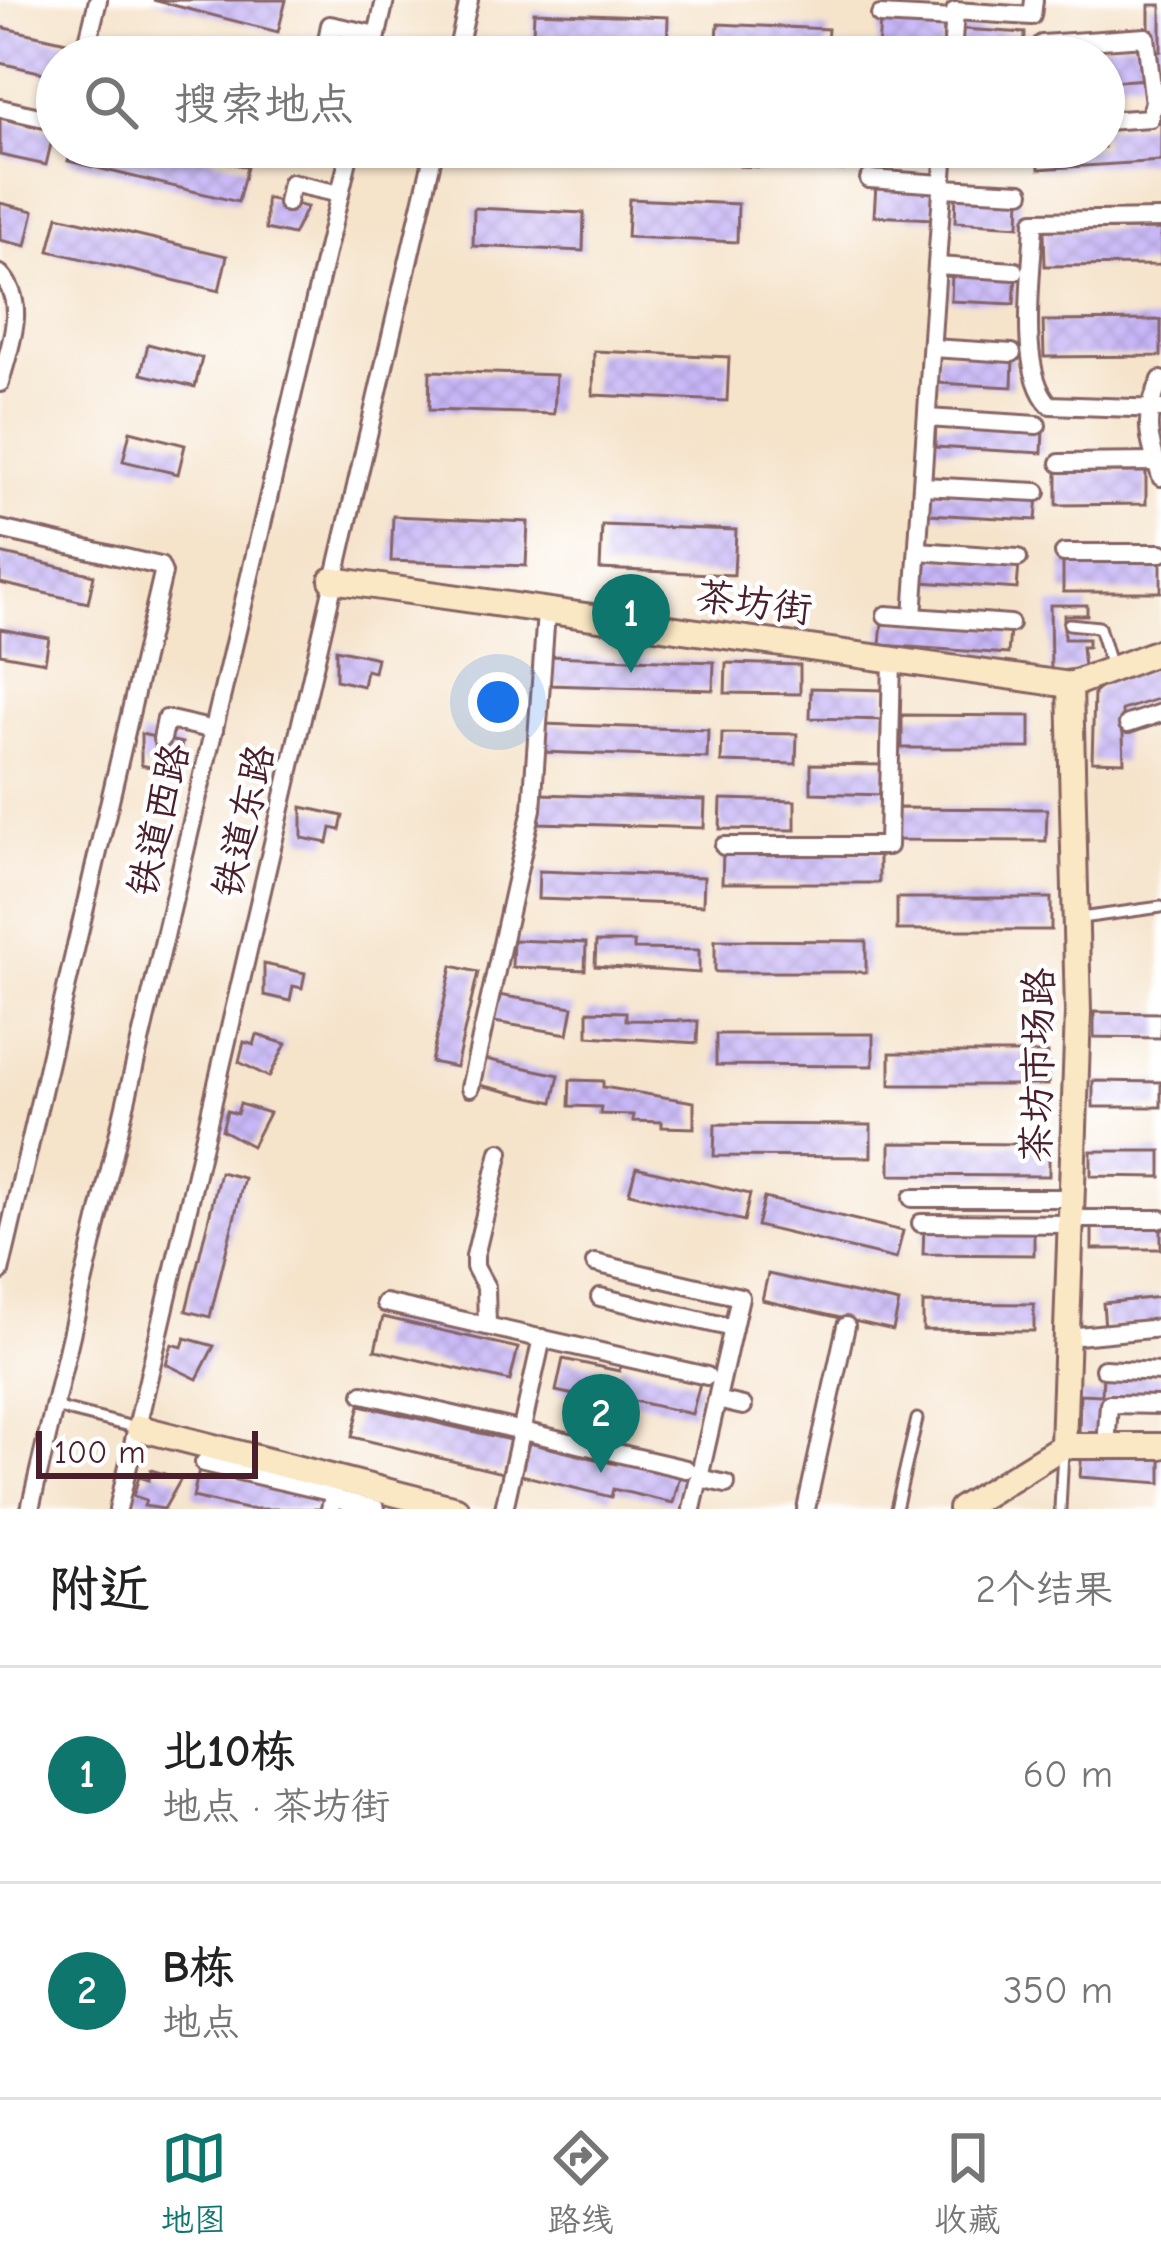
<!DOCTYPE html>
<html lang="zh">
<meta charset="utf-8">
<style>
body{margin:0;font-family:"Comic Neue","LXGW WenKai TC",sans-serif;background:#f6f6f6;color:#222}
.scale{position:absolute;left:36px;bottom:30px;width:222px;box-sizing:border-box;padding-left:12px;border:6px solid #4a1f2b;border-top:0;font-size:33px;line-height:42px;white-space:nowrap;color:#4a1f2b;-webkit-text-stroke:9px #fff;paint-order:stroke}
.you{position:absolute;left:498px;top:702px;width:42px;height:42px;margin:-30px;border:9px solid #fff;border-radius:50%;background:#1a73e8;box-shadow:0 0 0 18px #1a73e833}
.badge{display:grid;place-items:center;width:78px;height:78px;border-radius:50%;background:#0f766e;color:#fff;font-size:39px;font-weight:700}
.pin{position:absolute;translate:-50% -99px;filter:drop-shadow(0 3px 6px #0008)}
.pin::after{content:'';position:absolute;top:63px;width:42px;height:36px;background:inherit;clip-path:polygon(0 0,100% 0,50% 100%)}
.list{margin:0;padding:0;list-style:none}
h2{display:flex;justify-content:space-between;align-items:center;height:156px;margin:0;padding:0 48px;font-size:51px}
h2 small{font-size:39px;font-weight:400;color:#767676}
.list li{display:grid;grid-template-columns:78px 1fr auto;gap:36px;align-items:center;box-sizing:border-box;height:216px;padding:0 48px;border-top:3px solid #e0e0e0}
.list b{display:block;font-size:45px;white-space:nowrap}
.list p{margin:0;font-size:39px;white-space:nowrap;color:#767676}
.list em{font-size:39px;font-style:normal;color:#767676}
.icon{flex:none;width:66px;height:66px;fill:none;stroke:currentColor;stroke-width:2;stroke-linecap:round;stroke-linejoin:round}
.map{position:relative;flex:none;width:1161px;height:1509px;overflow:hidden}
.search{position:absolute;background:#fff;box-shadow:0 3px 9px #0004;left:36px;right:36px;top:36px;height:132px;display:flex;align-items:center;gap:30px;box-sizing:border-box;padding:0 42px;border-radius:66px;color:#767676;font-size:45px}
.sheet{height:588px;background:#fff}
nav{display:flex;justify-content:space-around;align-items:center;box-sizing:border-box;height:168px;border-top:3px solid #e0e0e0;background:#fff;font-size:33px;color:#767676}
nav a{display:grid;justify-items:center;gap:6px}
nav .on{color:#0f766e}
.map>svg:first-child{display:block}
</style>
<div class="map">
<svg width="1161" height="1509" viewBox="0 0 1161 1509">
<defs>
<pattern id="building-cross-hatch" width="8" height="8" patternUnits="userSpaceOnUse" patternTransform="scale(3)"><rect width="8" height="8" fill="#c7b6f7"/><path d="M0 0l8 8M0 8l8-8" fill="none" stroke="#ac9cd4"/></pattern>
</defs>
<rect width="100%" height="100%" fill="#fff"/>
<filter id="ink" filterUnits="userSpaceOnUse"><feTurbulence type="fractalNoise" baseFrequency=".00833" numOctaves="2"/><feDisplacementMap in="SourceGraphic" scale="24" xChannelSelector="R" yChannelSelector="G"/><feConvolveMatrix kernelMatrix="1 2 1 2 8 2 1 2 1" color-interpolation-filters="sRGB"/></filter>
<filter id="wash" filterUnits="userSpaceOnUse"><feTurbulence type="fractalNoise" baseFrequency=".004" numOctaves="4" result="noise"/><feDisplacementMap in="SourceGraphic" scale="48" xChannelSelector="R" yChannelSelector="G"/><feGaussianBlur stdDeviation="2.7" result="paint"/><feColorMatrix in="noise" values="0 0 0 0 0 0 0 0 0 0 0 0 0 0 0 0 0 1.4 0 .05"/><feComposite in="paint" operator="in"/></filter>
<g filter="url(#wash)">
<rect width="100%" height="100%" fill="#f5e3ca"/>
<g id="blocks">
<g fill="url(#building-cross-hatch)">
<path d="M153,0h133l-8,32z"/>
<rect x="1149" y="5" width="12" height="46"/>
<path d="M534,12l134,5 -1,40 -135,-1z"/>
<path d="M880,20l64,3 -1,31 -65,-4z"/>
<path d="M718,24l110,5 -2,28h-110z"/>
<path d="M0,27l75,17 -3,13h-15v19l-57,-13z"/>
<path d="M962,29l63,4 -1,24h-64z"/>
<path d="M98,38l71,17 -1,2h-74z"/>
<path d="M305,40l41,9 -1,8h-37l-6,-4z"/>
<path d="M1145,41l3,38 -44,3v-25h-61l-1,-8z"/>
<path d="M0,118l54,13 -8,34 -46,-10z"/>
<path d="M1161,123v38l-122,8 -1,-22h66v-19z"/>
<path d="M72,147h92l83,20 -9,35 -170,-41z"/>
<path d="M741,147h104l-1,23 -104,-4z"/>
<path d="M876,185l59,3 -2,31 -59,-3z"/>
<path d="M956,193l64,3 -1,30 -64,-4z"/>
<path d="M266,198l41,9 -14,28 -27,-6z"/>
<path d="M629,199l109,5 -1,38 -110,-5z"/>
<path d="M0,203l34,8 -8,35 -26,-6z"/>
<path d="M474,208l110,5 -1,38 -110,-5z"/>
<path d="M58,216l169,40 -8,35 -170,-40z"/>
<path d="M1161,229v36l-116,1 -1,-36z"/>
<path d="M952,272l64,3 -2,29 -63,-3z"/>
<path d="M1161,320v36l-117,1 -1,-36z"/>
<path d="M148,344l54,14 -7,29 -54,-13z"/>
<path d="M594,351l135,6 -2,44 -134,-6z"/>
<path d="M938,353l75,4 -1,30 -75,-4z"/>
<path d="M430,371l126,4 -2,39 -125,-4z"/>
<path d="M936,423l107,6 -1,24 -107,-6z"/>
<path d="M130,431l55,14 -7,29 -55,-13z"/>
<path d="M1057,472h89v32l-89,1z"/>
<path d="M931,490l107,6 -2,24 -107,-6z"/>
<path d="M393,516l135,6 -2,44 -135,-5z"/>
<path d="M602,525l134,5 -2,45 -134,-6z"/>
<path d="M0,553l94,22 -6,28 -88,-20z"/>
<path d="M925,557l94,7 -2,25 -94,-7z"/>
<rect x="1063" y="561" width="98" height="31"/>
<path d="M1050,605h37v10h-23v24h24v8h-6l2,21 -33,4z"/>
<path d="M882,621l128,9 -2,24 -128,-9z"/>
<path d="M0,629l49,9 -4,24 -45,-8z"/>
<path d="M336,649l41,9 -3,14 -8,-2 -3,16 -27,-6z"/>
<path d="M549,656l165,6 -1,28 -165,-5z"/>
<path d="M726,663l74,2v29l-75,-1z"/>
<path d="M1161,665v33l-39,12 2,52 -32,-1 2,-68 12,-10z"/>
<path d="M811,688l74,2v30l-75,-2z"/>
<path d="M902,715l128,1v32h-128z"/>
<path d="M543,724l165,6 -1,28 -165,-6z"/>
<path d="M722,733l75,1 -1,30 -75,-2z"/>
<path d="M141,734l41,9 -3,15 -8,-2 -3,15 -27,-6z"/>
<path d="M811,764l75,1 -1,30 -74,-2z"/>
<path d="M541,794l164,6 -1,28 -165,-5z"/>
<path d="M721,799l74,2v29l-75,-1z"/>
<path d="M302,807l41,9 -3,14 -9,-2 -3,15 -26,-5z"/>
<path d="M897,808l150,1 -1,32 -149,-1z"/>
<path d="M723,851l156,1v31h-157z"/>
<path d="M539,871l165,6 -1,28 -165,-6z"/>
<rect x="897" y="898" width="154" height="32"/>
<path d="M513,940l73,3 -1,27 -73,-3z"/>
<path d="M715,940l151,1v31h-151z"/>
<path d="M596,942h38v7l65,1v23l-104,-7z"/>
<path d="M264,964l41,9 -3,15 -9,-2 -3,15 -26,-6z"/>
<path d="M452,966l26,6 -22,95 -25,-5z"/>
<path d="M498,995l75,12 -5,27 -74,-12z"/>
<path d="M588,1011l38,1v8l72,1 -1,22 -109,-7z"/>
<path d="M1094,1012l67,1v25l-67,-1z"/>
<path d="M716,1034h157v32l-157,-1z"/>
<path d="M257,1035l29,9 -17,33 -30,-15 5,-20 10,3z"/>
<rect x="890" y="1053" width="158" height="32"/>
<path d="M485,1059l74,16 -6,27 -74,-17z"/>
<path d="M570,1080l33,1v6l91,15v26l-32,-1v-5l-29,-1v-6l-33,-1 1,-7 -32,-1z"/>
<path d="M1093,1081l68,1v25h-68z"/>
<path d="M240,1104l29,9 -17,33 -30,-16 5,-19 10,3z"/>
<path d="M715,1124l156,1v32l-157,-1z"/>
<path d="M890,1143l159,1v32l-159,-1z"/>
<path d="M1091,1151h70v26l-70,-1z"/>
<path d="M636,1167l114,27 -6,27 -115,-28z"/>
<path d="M220,1172l24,6 -34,139 -24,-6z"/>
<path d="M764,1198l139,33 -7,28 -139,-33z"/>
<path d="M1092,1223l69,1v25h-69z"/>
<path d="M924,1226l110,2v27l-111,-1z"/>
<path d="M768,1274l131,29 -6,27 -131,-30z"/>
<path d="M1161,1297v26l-56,5 -2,-25z"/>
<path d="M923,1303l111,1v27l-111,-1z"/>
<path d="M383,1317l135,31 -8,33 -135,-31z"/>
<path d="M185,1338l29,8 -17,33 -31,-15 6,-20 10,3z"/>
<path d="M563,1359l56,12 2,-7 79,19 -8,31 -76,-17 -2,7 -58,-13z"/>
<path d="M1103,1374l58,2v26l-56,-3 -2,35 -24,-1 1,-39 22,1z"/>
<path d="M360,1405l150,35 -8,33 -150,-36z"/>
<path d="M529,1443l87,21 1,-7 64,15 -8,31 -60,-14 -2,8 -90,-22z"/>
<path d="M1082,1449l79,6v28l-81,-6z"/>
<path d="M199,1469l128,29 -2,11h-79l-53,-12z"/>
<path d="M151,1470l30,9 -17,30 -20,-3 2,-6 -13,-4 6,-19 10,3z"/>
</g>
</g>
</g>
<g filter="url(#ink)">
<use href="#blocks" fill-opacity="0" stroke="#866463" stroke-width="3"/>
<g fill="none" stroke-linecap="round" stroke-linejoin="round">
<defs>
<g id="lane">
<path d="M1069,624l30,3 12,40"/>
<path d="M1081,918l80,-11"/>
<path d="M54,1407l83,21"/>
<path d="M896,1509l21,-90"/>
<path d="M1060,1509l3,-58"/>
</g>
<g id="street">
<path d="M880,15l74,4"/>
<path d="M1042,44l104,-7 8,67"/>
<path d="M326,45l4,-20 47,10"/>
<path d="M84,57l14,-57"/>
<path d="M372,57l13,-57"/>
<path d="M456,57l13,-57"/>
<path d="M952,57l3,-46 77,5 2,-16"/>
<path d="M0,108l57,13"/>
<path d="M1104,121l46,-3 2,-11 9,-5"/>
<path d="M869,179l74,5"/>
<path d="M943,188l78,4"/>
<path d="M287,203l4,-20 49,11"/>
<path d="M1161,219l-127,2c-1,49 -18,149 16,184l111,4"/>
<path d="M937,266l78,5"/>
<path d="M0,274c29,30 9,73 0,109"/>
<path d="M932,348l80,5"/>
<path d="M1161,380c-19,38 -13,57 0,97"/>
<path d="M927,418l110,7"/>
<path d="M1060,463l96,-1"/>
<path d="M923,486l114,6"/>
<path d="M0,529l160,37 3,7 -163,699"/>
<path d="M918,551l100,7"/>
<path d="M1064,553h97"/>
<path d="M886,615l124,9"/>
<path d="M913,617l32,-470"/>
<path d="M1128,724l33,-11"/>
<path d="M162,739l4,-20 48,11"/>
<path d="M724,846h164l4,-188"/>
<path d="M470,1088l62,-279 14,-197"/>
<path d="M912,1198h159"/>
<path d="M1071,1219h90"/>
<path d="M921,1223l150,1"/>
<path d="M595,1263l145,34 -48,212"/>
<path d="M600,1297l133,31"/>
<path d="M385,1303l322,73"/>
<path d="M487,1326l-1,-39 -11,-20v-11l25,-104"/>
<path d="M1067,1337l94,-9"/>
<path d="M1104,1369l57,3"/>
<path d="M363,1394l323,75"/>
<path d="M717,1400l26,6"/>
<path d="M1107,1433l2,-29 52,1"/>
<path d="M204,1463l130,30 -4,16"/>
<path d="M699,1478l27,6"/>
<path d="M332,1498l44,11"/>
<path d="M30,1509l321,-1362"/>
<path d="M118,1509l317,-1362"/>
<path d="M504,1509l38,-171"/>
<path d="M806,1509l40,-183"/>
</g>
<g id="secondary">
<path d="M332,580l738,105 91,-34"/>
<path d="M139,1428l317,81"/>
<path d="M1063,1446l15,-434 -8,-327"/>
<path d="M961,1509l102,-63h98"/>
</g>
</defs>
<use href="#lane" stroke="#866463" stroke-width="15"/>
<use href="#street" stroke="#866463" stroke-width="22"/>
<use href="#secondary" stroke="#866463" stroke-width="30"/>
<use href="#lane" stroke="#fff" stroke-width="9"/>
<use href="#street" stroke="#fff" stroke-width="16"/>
<use href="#secondary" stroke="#fae7c3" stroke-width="24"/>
</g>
</g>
<g text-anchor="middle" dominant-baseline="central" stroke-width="9" stroke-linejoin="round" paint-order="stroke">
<g font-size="39" fill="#4a1f2b" stroke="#fff">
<text transform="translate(754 603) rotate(7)">茶坊街</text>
<text transform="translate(159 820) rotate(-77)">铁道西路</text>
<text transform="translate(244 821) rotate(-77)">铁道东路</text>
<text transform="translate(1038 1065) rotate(-89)">茶坊市场路</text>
</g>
</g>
</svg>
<div class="scale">100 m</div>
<div class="you"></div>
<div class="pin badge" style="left:631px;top:673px">1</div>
<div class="pin badge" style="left:601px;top:1473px">2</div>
<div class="search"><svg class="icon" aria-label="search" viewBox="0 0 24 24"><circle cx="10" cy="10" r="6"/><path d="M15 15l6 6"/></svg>搜索地点</div>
</div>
<section class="sheet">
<h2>附近<small>2个结果</small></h2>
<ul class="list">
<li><span class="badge">1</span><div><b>北10栋</b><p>地点 · 茶坊街</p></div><em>60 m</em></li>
<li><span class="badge">2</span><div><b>B栋</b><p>地点</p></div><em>350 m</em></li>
</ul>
</section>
<nav>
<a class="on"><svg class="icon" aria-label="map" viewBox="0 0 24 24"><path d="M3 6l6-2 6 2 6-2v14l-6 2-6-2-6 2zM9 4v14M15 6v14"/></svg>地图</a>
<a><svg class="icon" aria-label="directions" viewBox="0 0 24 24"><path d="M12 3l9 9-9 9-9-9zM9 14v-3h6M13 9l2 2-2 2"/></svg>路线</a>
<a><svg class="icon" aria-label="saved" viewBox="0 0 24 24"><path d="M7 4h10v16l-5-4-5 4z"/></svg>收藏</a>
</nav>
